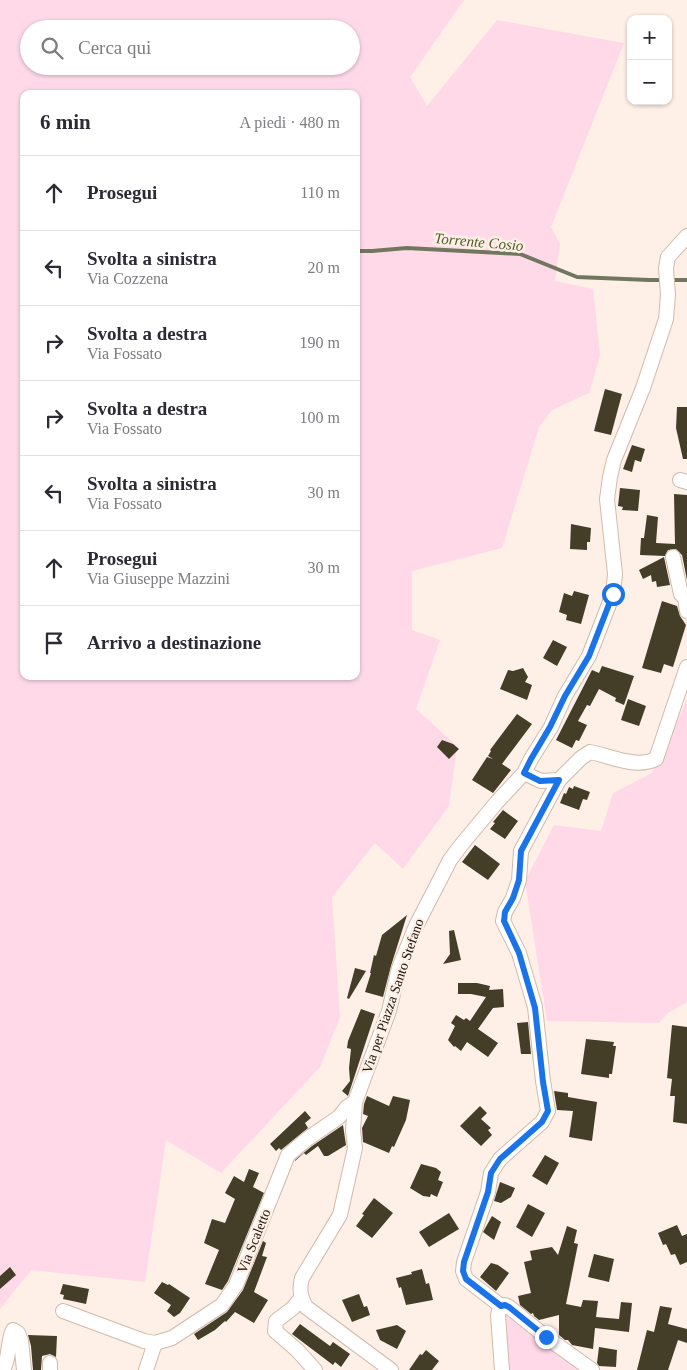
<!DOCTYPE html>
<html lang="it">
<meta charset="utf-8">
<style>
body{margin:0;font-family:"Times New Roman",serif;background:#f2f2f3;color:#2b2b33}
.controls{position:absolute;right:15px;top:15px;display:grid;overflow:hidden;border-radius:10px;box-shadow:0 1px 4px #0004}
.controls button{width:45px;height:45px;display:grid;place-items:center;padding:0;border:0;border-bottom:1px solid #e1e1e2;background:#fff;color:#2b2b33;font:25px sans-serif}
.stop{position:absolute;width:15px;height:15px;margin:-11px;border:4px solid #1a73e8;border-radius:50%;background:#fff}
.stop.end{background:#1a73e8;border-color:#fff;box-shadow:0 1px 5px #0008}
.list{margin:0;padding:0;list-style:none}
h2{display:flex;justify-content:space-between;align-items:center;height:65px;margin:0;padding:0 20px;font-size:21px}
h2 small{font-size:16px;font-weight:400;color:#7c7c81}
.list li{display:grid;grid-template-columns:32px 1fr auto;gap:15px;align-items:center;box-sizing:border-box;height:75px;padding:0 20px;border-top:1px solid #e1e1e2}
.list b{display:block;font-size:19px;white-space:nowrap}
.list p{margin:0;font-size:16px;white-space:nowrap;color:#7c7c81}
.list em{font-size:16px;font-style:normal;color:#7c7c81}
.icon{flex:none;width:28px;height:28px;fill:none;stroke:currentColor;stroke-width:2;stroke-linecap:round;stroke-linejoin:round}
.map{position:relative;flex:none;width:687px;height:1370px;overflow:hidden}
.search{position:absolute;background:#fff;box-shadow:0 1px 4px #0004;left:20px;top:20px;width:340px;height:55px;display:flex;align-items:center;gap:12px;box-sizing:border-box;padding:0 18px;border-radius:28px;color:#7c7c81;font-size:19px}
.panel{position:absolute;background:#fff;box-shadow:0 1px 4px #0004;left:20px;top:90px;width:340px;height:590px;border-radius:10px}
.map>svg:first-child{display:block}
</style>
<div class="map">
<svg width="687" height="1370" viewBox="0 0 687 1370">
<rect width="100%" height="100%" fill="#fef0e6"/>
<g fill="#ffd9e8" fill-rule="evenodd">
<path d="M0,0h464l-54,77 17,29 70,-86 127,23 -73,184 9,17 -5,37 38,8 7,67 -11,37 -37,17 -13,17 -37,121 -90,23v59l28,10 -24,69 41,37 -8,60 -46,63 -28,-26 -43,54 8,120 -20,50 -99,106 -55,-33 -21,142 -114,-12 -31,39zM29,29h322v37h-322zM24,94h332v582h-332z"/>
<path d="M687,700v302l-19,11 -9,10 -112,-2 -22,-140 29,-56 47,6 12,-38 39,-20z"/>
<path d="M508,1313l75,57h-76l-3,-50z"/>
</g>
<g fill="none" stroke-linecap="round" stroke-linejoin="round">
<path stroke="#71775f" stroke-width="4" d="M356,251h16l35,-3 113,6 57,23 72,3h38"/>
</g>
<g fill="#443e29">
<path d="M605,389l17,5 -11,41 -17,-4z"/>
<path d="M677,407h10v52h-4l-7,-31z"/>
<path d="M632,445l13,4 -4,13 -6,-2 -3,12 -9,-3z"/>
<path d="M620,488l20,2 -2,21 -16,-1 1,-3 -5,-1z"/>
<path d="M674,494l13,1v85l-5,-25 -6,-6 -8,1 -3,6 -25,-1 1,-17h3l3,-23 11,2 -2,26 19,1z"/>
<path d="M571,524l20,4 -1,14h-3v8l-17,-1z"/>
<path d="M664,557l6,28 -13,2 -1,-6 -4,1 -1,-7 -8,4 -4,-9z"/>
<path d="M574,591l15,4 -8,29 -15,-4 1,-5 -8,-3 5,-19 8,3z"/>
<path d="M662,601l15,5 3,10 6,9 -13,42 -9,-3 -3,9 -19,-5z"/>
<path d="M553,640l14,7 -10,19 -14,-8z"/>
<path d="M602,666l32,10 -10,29 -9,-4 1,-3 -17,-9 -9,17 -3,-1 -9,16 9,4 -8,16 -3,-1 -4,8 -16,-8 36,-70 7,3z"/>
<path d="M523,668l5,9 -3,5 7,3 -5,15 -27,-11 8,-19 5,1z"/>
<path d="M628,699l18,7 -7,20 -18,-6z"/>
<path d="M517,714l15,10 -30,40 9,6 -18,23 -21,-13 15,-23 6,2 -5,-3 3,-5 -1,-1z"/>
<path d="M442,740l11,4 6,5 -10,10 -12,-12z"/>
<path d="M574,786l16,6 -3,8 -4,-1 -4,11 -19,-7 4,-10 2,1 3,-7 4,2z"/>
<path d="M503,810l15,11 -13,18 -15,-10 5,-6 -2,-1z"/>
<path d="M475,845l25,19 -12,16 -26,-18z"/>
<path d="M407,915l-16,51 -8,31 -18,-5 6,-19h-1l4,-18 2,1 6,-21z"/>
<path d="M454,930l7,30 -18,4 7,-10 -1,-23z"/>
<path d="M355,968l11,3 -17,28 -2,-1z"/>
<path d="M458,983h19l13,3 -1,4 14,-1 1,18 -11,1 -15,21 20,14 -10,14 -21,-15 -6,9 -6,-5 -1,1 -6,-7 7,-14 -4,-3 5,-8 8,5 2,-2 4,3 16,-24 -15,-3h-13z"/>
<path d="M361,1009l14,5 -27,82 -6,-5 8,-10 -1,-13 2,-19 -4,-1 1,-7z"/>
<path d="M528,1022l3,32h-10l-4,-31z"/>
<path d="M672,1025l15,2v97l-14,-2 2,-26h-5l2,-17 -5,-1z"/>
<path d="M586,1039l28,3 -1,4h3l-4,28h-3v4l-28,-4z"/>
<path d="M554,1091l14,2v4l29,5 -5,39 -23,-4 4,-26 -16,-1z"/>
<path d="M367,1096l22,10 4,-10 17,4 -4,20 -12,27 -2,-1 -3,7 -26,-11 -1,-14 6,-12 -5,-2 1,-10z"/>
<path d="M480,1106l7,7 -6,6 10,9 -3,2 4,5 -11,11 -21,-20z"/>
<path d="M305,1111l6,7 -6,5 3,5 -27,22 -2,-2 -3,3 -6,-7z"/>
<path d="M343,1125l3,20 -18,11h-4l-6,-10 -12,9 -2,-2 -9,8v-1l17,-14z"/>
<path d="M545,1155l14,8 -12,22 -15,-9z"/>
<path d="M421,1164l15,4 5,4 -3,8 5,2 -6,15 -6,-3 -1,3 -7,-1 -13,-8z"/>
<path d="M249,1169l10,4 -6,14 11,6 -36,88 -6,9 -17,-6 14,-34 -15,-7 8,-24 13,4 10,-24 -10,-6 9,-17 10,6z"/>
<path d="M500,1182l15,6 -4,9 -10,6 -7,-2z"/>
<path d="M374,1198l19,15 -21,25 -16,-12 8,-11 -2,-1z"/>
<path d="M528,1204l17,9 -13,24 -16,-10z"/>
<path d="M449,1213l10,16 -30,18 -10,-15z"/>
<path d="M492,1216l9,6 -7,18 -11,-8z"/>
<path d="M677,1225l5,11 5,-2v28l-7,3 -5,-11 -4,1 -5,-11 -3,1 -5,-12z"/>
<path d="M567,1226l10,4 -3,13 4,1 -12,60 15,3 2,-7 15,1 -2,16 23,2 2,-17 11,1 -3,29 -34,-4 -2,21 -21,-4 -4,-5h-3l-6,-5v-20l-20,5 -5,-4 -1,-3 -2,1 -11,-9 -2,-9 13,-3 -7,-31 8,-2 -2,-9 22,-4 6,8z"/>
<path d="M263,1241l3,2 -4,13 5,1 -13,35 14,8 -14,23 -19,-11 -9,10 -1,-1 -10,9 -17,10 -4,-6 33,-22 16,-22z"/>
<path d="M594,1254l20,5 -5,23 -21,-5z"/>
<path d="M491,1263l7,2 11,8 -13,18 -16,-14z"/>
<path d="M10,1267l6,8 -16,14v-13z"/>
<path d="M422,1269l4,15 3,-1 4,17 -27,5 -5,-18 -2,1 -3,-10 16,-4 -1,-2z"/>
<path d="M162,1282l6,3 1,-1 21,14 -10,15 -6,4 -7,-6 4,-6 -17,-12z"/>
<path d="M63,1284l26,5 -3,15 -23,-5 1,-4 -4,-1z"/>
<path d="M359,1294l5,13 3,-1 3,9 -18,7 -10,-22z"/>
<path d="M660,1306l12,2 -4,16 19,5v14l-9,-3 -10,30h-31l10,-40 7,2z"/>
<path d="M300,1324l30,22 3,-4 17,12 -9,13 -6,-5 -2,3 -41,-31z"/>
<path d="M397,1325l9,6 -9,18 -17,-9 -4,-10z"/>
<path d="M28,1335l29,1 -1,21 -6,-3 -8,2 -1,14h-8l-2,-24z"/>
<path d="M599,1347l18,3 -1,17 -17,-1 -2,-3z"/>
<path d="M426,1350l13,11 -7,9h-23l11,-16 2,1z"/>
</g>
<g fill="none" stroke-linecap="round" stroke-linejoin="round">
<defs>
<g id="minor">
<path d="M680,480l7,2"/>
<path d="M673,557l8,37 4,4 2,13"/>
<path d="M524,773l17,8 18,-1 22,-22 9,-6c21,4 45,17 66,7l31,-92"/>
<path d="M301,1298l-8,10 -17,13 -1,10 22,19 18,20"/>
<path d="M501,1306l-35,-27 -3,-8 1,-9 24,-70 3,-19 9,-14 42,-37 6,-11 -5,-30 -8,-74 -16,-54 -16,-32 2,-9 8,-14 6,-18 2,-29 38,-71"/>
<path d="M63,1311l81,30 11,2"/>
<path d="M3,1370c7,-13 4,-27 10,-40l5,3 3,8 3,29"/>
<path d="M50,1370v-7"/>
<path d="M146,1370l9,-27 17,-5 50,-33 14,-20 52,-130 19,-16 32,-22 8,-10 8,-5"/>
<path d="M391,1370l-85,-63c-6,-10 -7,-18 -4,-29l38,-63 15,-67 -2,-18 2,-28 34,-91 10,-43 17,-42 34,-66 12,-16 35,-42 27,-29 7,-14 20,-32 14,-31 24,-40 24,-62 2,-20 -8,-75 3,-22 4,-17 29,-72 23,-69 2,-24 -2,-27 2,-11 19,-21"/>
<path d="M502,1370l-4,-55 2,-7 5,-3 4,2 37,30 46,33"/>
</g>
</defs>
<use href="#minor" stroke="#d0baaa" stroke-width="16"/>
<use href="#minor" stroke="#fff" stroke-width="14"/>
</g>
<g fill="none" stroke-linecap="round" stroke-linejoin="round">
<path stroke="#1a73e8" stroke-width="6" d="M546,1337l-37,-30 -4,-2 -4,1 -35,-27 -3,-8 1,-9 24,-70 3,-19 9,-14 42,-37 6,-11 -5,-29 -8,-74 -16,-55 -15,-32 1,-9 8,-14 6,-18 2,-29 38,-71 -19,1 -16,-8 7,-14 19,-32 15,-31 24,-40 24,-62"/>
</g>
<g text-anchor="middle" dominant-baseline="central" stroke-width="5" stroke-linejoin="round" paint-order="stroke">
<g font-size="14" fill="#1d150f" stroke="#fef0e6">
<text transform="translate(393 996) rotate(-71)">Via per Piazza Santo Stefano</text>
<text transform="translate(254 1241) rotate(-68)">Via Scaletto</text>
</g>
<g font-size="15" font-style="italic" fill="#4d5e2a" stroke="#fef0e6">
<text transform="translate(479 242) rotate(5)">Torrente Cosio</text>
</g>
</g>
</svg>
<div class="controls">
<button>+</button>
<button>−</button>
</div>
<div class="stop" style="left:613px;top:594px"></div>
<div class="stop end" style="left:546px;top:1337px"></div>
<div class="search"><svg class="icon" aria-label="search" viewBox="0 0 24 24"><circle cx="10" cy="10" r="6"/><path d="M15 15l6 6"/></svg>Cerca qui</div>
<section class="panel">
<h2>6 min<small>A piedi · 480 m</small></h2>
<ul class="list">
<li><svg class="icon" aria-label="ahead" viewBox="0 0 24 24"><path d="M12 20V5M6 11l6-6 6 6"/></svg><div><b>Prosegui</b></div><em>110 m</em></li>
<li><svg class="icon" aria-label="left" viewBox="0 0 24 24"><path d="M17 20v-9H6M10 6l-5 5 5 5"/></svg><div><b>Svolta a sinistra</b><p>Via Cozzena</p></div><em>20 m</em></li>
<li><svg class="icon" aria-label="right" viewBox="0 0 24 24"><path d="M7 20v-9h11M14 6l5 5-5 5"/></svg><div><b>Svolta a destra</b><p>Via Fossato</p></div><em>190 m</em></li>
<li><svg class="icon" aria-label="right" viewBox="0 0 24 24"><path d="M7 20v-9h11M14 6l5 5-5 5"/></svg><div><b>Svolta a destra</b><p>Via Fossato</p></div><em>100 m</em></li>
<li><svg class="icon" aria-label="left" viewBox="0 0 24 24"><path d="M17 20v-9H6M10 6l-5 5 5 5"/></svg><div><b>Svolta a sinistra</b><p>Via Fossato</p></div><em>30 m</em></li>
<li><svg class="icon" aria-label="ahead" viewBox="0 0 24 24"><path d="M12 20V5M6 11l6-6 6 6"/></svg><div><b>Prosegui</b><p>Via Giuseppe Mazzini</p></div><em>30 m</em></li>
<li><svg class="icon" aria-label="arrive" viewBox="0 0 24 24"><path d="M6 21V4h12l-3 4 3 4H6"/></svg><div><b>Arrivo a destinazione</b></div></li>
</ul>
</section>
</div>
